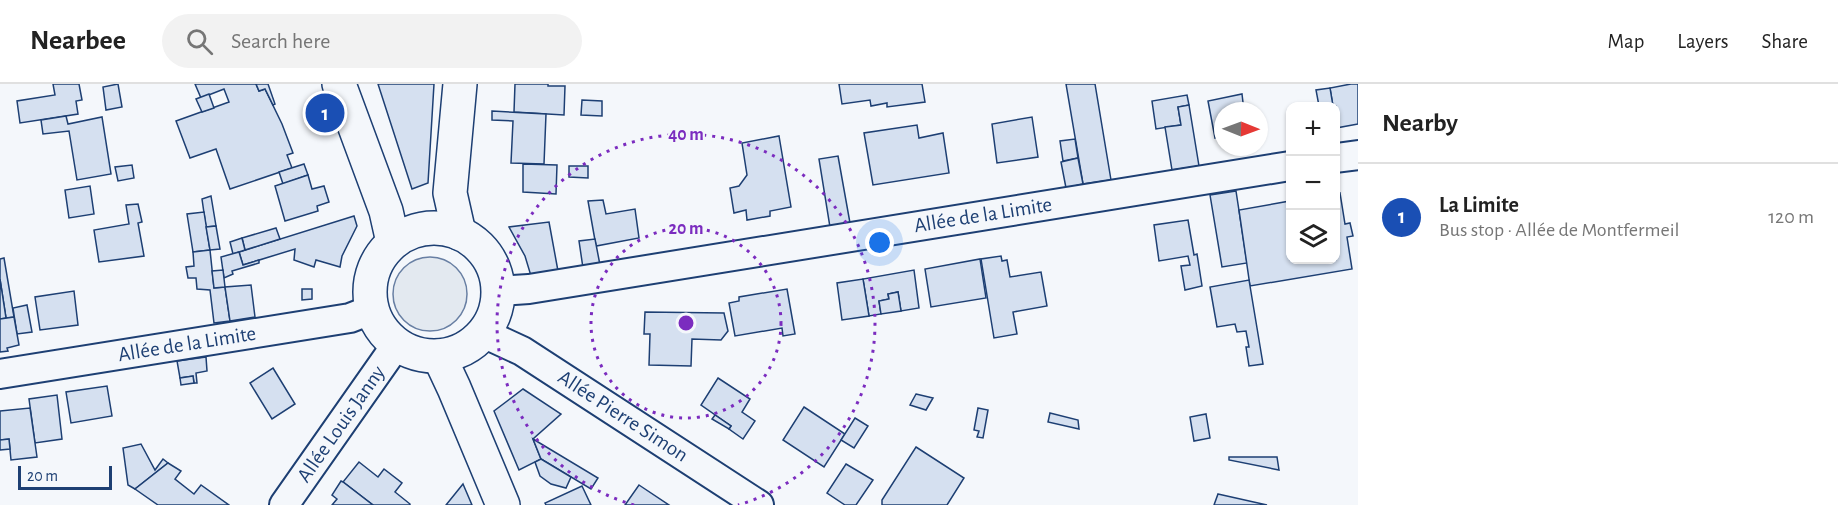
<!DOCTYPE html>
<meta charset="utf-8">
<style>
body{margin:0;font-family:"Alegreya Sans",sans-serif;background:#f2f2f2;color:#222}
.controls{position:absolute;right:18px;top:18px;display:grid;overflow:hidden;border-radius:12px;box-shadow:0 2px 4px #0004}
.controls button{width:54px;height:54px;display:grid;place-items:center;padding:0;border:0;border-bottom:2px solid #e0e0e0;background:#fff;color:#222;font:30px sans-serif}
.compass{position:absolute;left:1214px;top:18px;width:54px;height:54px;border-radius:50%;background:#fff;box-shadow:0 2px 4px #0004;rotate:91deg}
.scale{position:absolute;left:18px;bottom:15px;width:94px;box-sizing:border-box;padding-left:6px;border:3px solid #1d3f73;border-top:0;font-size:16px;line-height:21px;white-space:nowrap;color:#1d3f73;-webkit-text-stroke:4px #f4f7fb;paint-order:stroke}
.you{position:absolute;left:880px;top:159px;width:21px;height:21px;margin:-15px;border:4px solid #fff;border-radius:50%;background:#1a73e8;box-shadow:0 0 0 9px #1a73e833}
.badge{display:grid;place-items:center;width:39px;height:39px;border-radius:50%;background:#c62828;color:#fff;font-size:20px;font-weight:700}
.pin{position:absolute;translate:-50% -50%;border:3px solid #fff;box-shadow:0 2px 6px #0006}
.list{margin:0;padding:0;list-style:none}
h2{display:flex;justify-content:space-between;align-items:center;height:78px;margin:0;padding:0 24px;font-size:26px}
h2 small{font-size:20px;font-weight:400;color:#767676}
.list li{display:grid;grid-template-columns:39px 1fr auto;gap:18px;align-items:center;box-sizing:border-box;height:108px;padding:0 24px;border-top:2px solid #e0e0e0}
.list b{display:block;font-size:22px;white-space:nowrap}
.list p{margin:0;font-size:20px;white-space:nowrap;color:#767676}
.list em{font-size:20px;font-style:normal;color:#767676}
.icon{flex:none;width:33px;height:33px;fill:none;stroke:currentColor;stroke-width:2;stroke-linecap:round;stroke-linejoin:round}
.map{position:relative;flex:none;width:1358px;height:421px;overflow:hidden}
header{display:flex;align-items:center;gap:36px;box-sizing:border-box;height:84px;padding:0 30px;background:#fff;border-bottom:2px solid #e0e0e0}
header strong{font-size:28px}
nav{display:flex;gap:33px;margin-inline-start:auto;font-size:21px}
.search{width:420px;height:54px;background:#f2f2f2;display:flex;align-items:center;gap:15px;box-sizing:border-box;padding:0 21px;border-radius:33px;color:#767676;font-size:22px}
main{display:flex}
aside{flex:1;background:#fff}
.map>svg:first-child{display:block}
</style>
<header>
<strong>Nearbee</strong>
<div class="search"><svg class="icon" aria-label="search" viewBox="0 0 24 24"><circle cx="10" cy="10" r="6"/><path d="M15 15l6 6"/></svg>Search here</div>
<nav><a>Map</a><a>Layers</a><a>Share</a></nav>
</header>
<main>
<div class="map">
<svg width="1358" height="421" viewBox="0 0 1358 421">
<rect width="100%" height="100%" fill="#f4f7fb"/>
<circle fill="#e3e9f0" stroke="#687fa3" stroke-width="1.5" cx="430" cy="210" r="37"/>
<g fill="#d5e0f0" stroke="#1d3f73" stroke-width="1.5">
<path d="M53,0h26l3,16 -6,1 2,13 -58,9 -3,-22 38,-6z"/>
<path d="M118,0l4,23 -16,3 -3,-23z"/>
<path d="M195,0h61l3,7 6,-2 17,35 11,29 -6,2 5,13 -62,21 -14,-40 -26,9 -14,-37 53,-19 -5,-13 -23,9z"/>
<path d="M256,0h12l7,20 -2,1 -8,-16 -6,2z"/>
<path d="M378,0h56l-6,99 -16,6z"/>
<path d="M515,0h33v2h17l-1,29 -50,-3z"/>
<path d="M839,0h83l3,18 -38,5v-4l-16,3 -1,-6 -28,4z"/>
<path d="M1066,0h29l16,96 -28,4z"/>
<path d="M1351,0h7v40l-22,4v-22h-3l-3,-18z"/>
<path d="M1330,4l3,18h-14l-3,-16z"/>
<path d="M209,10l5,14 -12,4 -6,-13z"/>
<path d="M1242,10l2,17h-21v25l-8,2 -7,-37z"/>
<path d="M1187,11l2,10 -11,2 3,18 -25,4 -4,-28z"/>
<path d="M582,16l20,1v15l-21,-1z"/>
<path d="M1189,21l10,61 -27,4 -7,-43 16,-2 -3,-18z"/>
<path d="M492,27l54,3 -2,50 -33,-1 2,-42 -21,-1z"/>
<path d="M66,32l2,8 34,-7 9,57 -34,6 -8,-49 -26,3 -2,-14z"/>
<path d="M1032,33l6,40 -41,6 -5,-39z"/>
<path d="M917,41l2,13 24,-5 6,40 -76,12 -9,-52z"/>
<path d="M779,52l12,71 -21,4v5l-23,4 -1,-10 -12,3 -4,-25 9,-2 8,-11 -5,-32z"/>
<path d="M1075,55l3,19 -15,3 -3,-20z"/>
<path d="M838,72l12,67 -20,4 -11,-68z"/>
<path d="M1078,74l5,26 -17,4 -5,-26z"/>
<path d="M304,80l4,11 -25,9 -4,-12z"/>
<path d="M523,80l34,1 -1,29 -33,-2z"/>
<path d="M132,81l2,13 -16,3 -3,-14z"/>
<path d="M569,82h19v12l-19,-1z"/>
<path d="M308,91l4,14 12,-3 5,16 -12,4 1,5 -33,10 -10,-35z"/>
<path d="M90,102l4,28 -25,4 -4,-28z"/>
<path d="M1236,107l11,72 -25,4 -12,-72z"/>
<path d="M1340,109l5,31 5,-1 3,13 -6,1 5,32 -102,17 -11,-76 51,-9v59h46v-66z"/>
<path d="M211,112l5,30 -10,1 -4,-28z"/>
<path d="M603,116l3,14 29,-5 4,29 -43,8 -8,-45z"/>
<path d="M138,120l4,18 -4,1 6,33 -45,6 -5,-32 35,-6 -3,-19z"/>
<path d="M204,128l6,38 -17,2 -6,-38z"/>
<path d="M354,132l3,10 -15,30 -2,11 -24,-7 -2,7 -20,-7 1,-11 -52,16 -4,-13z"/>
<path d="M1188,136l6,35 3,-1 5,32 -17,4 -4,-24 9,-1 -2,-9 -29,5 -5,-36z"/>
<path d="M549,138l9,49 -27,5 -6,-20 -16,-29z"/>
<path d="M216,142l4,23 -10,1 -4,-23z"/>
<path d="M276,144l4,11 -35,11 -3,-12z"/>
<path d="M242,154l3,12 -12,4 -3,-12z"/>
<path d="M595,155l5,26 -17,3 -4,-27z"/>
<path d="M210,166l4,38 11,-1 5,34 -16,2 -4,-33 -13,-1 -1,-11h-8l-2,-11 8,-1 -1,-14z"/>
<path d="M239,168l4,13 16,-5v3l-27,8 1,3 -9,4 -3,-21z"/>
<path d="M1001,172l1,5 5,-1 3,17 31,-5 6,34 -34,6 4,22 -23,4 -13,-79z"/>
<path d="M4,174l10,59 -8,1 -6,-39v-20z"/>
<path d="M980,175l6,39 -55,9 -6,-38z"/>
<path d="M223,186l2,17 -11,1 -2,-17z"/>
<path d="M914,186l5,38 -18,3 -3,-19 -10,2 1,5 -10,2 2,13 -12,2 -6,-37z"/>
<path d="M0,195l6,39 -6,1z"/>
<path d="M863,195l6,37 -27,4 -5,-37z"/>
<path d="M1249,196l14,84 -14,2 -3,-19h3l-3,-16 -9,1 -2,-8 -18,3 -7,-40z"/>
<path d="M251,201l4,32 -25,4 -5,-34z"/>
<path d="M302,205h10v10l-10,1z"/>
<path d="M787,205l8,45 -12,2 -1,-8 -47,8 -6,-33 10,-2v-4z"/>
<path d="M74,207l4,34 -38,5 -5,-33z"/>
<path d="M898,208l3,19 -20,3 -2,-13 10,-2 -1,-5z"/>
<path d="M27,221l5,27 -15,2 -4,-26z"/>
<path d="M645,228l79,1 4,18 -7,9 -29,-1 -1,27 -42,-1 1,-31h-6z"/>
<path d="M14,233l5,28 -12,3 1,3 -8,1v-33z"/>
<path d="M206,273l1,14 -11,2 1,10h-3l-1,-7 -13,2 -3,-17z"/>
<path d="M273,284l22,36 -23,15 -22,-36z"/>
<path d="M193,292l1,7 -13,2 -1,-7z"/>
<path d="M718,294l32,21 -8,13 13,9 -12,18 -14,-10 2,-3 -30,-21z"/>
<path d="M107,302l5,30 -41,7 -5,-31z"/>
<path d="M523,305l38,25 -28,25 8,20 -22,11 -25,-59z"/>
<path d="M916,310l17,4 -7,12 -16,-5z"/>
<path d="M57,311l5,44 -27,4 -6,-44z"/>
<path d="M804,323l41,27 -21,33 -41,-27z"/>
<path d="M30,324l7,49 -26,3 -2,-21 -9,1v-29z"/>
<path d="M978,324l10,2 -5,28 -6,-1 2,-6 -5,-1z"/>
<path d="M1050,329l28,7 1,9 -31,-7z"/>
<path d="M1206,330l4,24 -16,3 -4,-24z"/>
<path d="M715,331l16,11 -2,3 -17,-10z"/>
<path d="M855,334l13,8 -14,22 -13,-8z"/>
<path d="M9,355l1,10 -10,1v-10z"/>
<path d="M533,355l65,39 -7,11 -50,-30z"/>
<path d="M141,360l14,26 8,-11 5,4 -33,26 -7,-4 -5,-37z"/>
<path d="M916,363l48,31 -17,27h-65v-5z"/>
<path d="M1229,373h48l2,13 -50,-10z"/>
<path d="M541,375l30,18 -5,11 -15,-4 -11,-8 -5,-14z"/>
<path d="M359,378l19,15 6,-8 18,14 -7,9 15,12v1h-37l-30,-23z"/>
<path d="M168,379l13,8 -6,8 19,15 7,-9 28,20h-71l-23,-16z"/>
<path d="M846,380l27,16 -17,25h-11l-18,-12z"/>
<path d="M341,397l2,1 30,23h-41l5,-6 -5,-4z"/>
<path d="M463,400l9,21h-26z"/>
<path d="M639,401l30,20h-44z"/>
<path d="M582,402l9,19h-45l-1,-2z"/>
<path d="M1218,410l49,11h-53z"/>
</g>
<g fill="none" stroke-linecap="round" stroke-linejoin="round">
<defs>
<g id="minor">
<path d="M1336,74l22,-3"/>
<path d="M498,207l31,-2 761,-123"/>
<path d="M483,249l39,18 237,154"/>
<path d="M0,290l350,-56 23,-9"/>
<path d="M284,421l113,-161"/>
</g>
<g id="secondary">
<path d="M339,0l47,127 7,31"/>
<circle cx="434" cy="208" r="64"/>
<path d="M459,149l-9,-40 10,-109"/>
<path d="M439,272l15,32 49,117"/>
</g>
</defs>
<use href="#minor" stroke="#1d3f73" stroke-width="32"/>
<use href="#secondary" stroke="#1d3f73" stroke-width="36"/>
<use href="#minor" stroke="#f4f7fb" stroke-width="28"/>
<use href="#secondary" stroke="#f4f7fb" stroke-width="33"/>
</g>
<g fill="none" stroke="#7b2cbf" stroke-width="3" stroke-dasharray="3 6">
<circle cx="686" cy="239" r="95"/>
<path d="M634 421A189 189 0 1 1 738 421"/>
</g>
<g text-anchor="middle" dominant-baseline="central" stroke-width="4.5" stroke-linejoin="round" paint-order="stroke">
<g font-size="21" fill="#1d3f73" stroke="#f4f7fb">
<text transform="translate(983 131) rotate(-9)">Allée de la Limite</text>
<text transform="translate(187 260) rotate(-9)">Allée de la Limite</text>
<text transform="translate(623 332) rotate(33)">Allée Pierre Simon</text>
<text transform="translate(341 340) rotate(-55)">Allée Louis Janny</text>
</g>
</g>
<circle cx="686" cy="239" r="9" fill="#7b2cbf" stroke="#f4f7fb" stroke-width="3"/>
<g font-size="18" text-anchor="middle" font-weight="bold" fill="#7b2cbf" stroke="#f4f7fb" stroke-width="4.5" stroke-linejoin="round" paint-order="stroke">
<text x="686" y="56">40 m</text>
<text x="686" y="150">20 m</text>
</g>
</svg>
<div class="controls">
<button>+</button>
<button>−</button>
<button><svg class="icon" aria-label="layers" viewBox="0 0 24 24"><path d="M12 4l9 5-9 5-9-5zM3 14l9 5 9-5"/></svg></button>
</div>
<svg class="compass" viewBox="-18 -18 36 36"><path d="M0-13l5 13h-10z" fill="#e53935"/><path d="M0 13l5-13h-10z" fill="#767676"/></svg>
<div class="scale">20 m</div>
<div class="you"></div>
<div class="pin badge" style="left:325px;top:29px;background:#1a4fb4">1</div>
</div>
<aside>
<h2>Nearby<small></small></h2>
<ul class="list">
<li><span class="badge" style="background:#1a4fb4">1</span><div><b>La Limite</b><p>Bus stop · Allée de Montfermeil</p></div><em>120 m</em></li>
</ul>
</aside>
</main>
